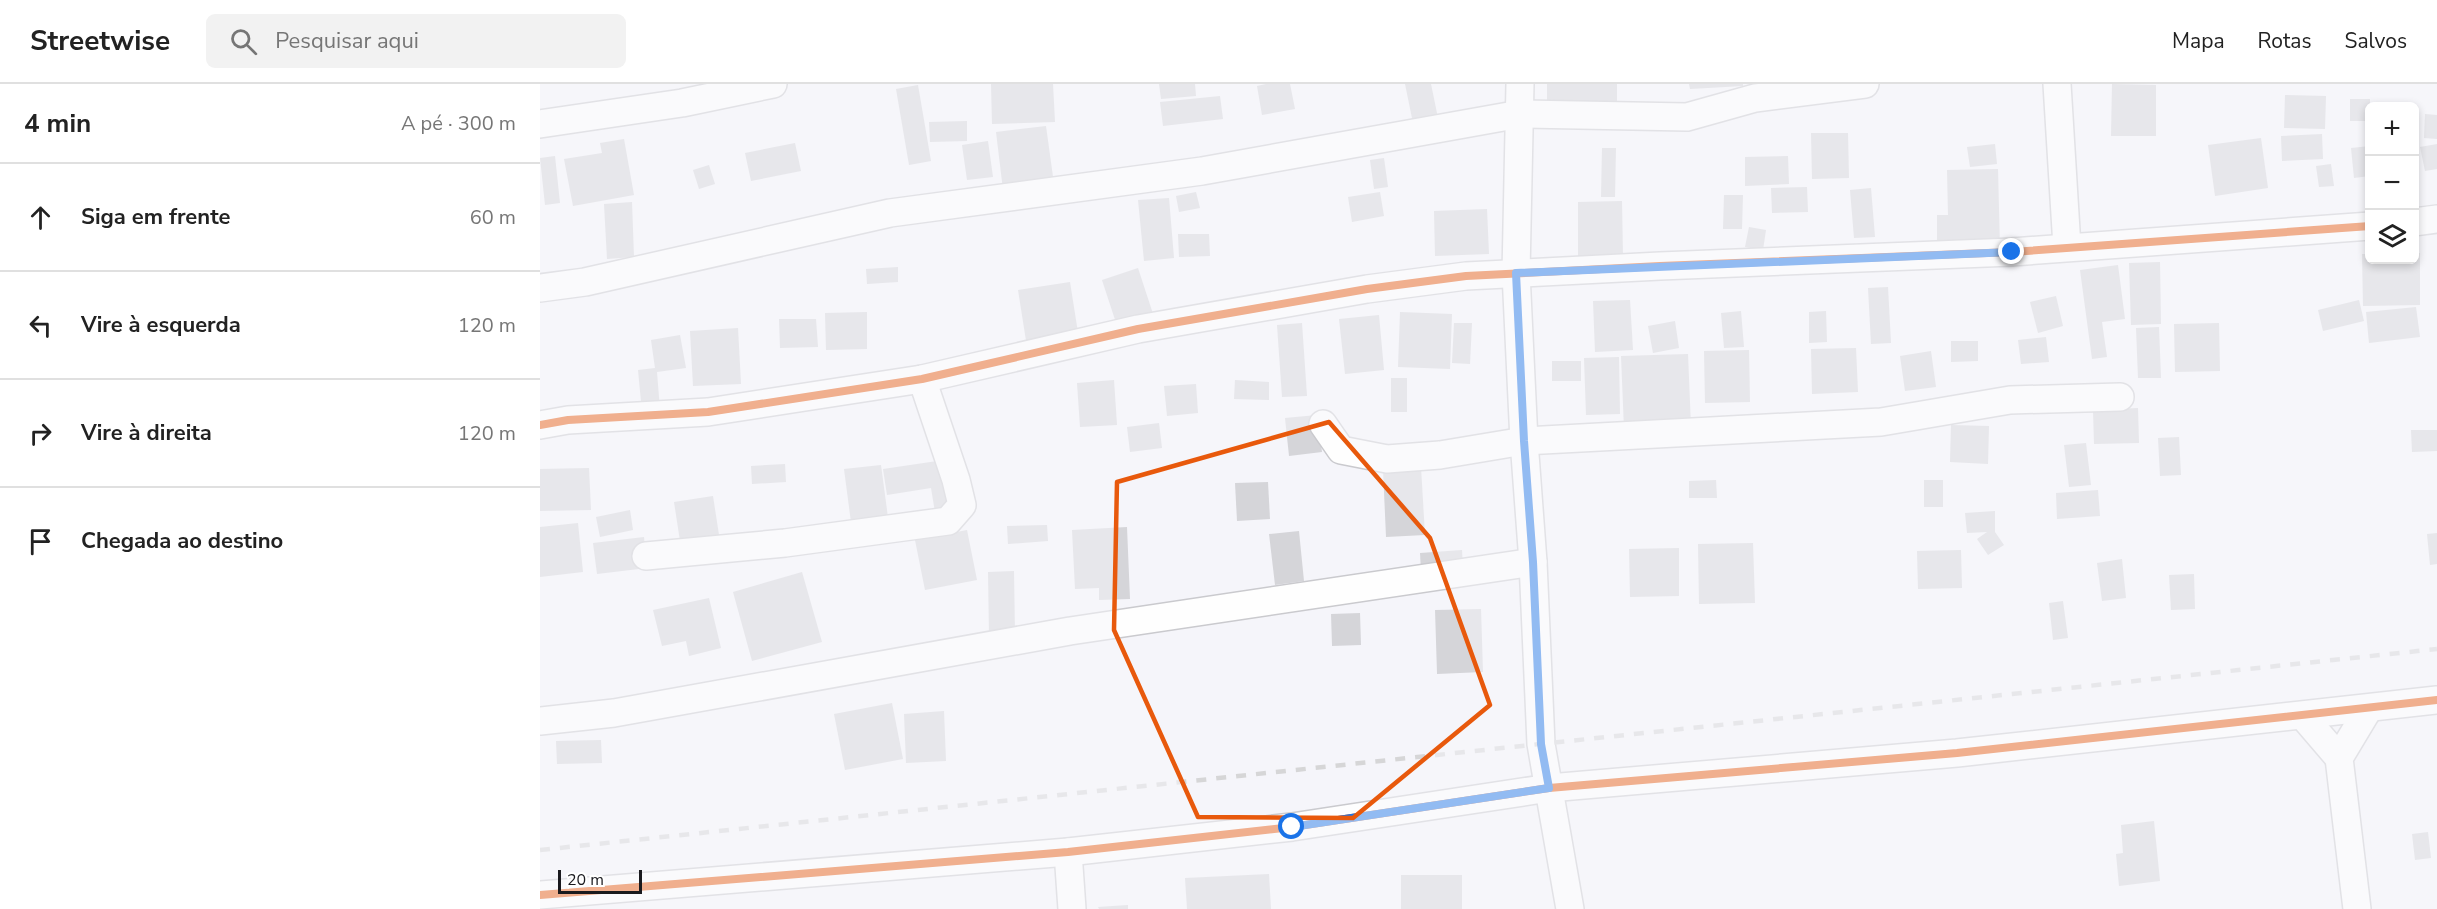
<!DOCTYPE html>
<html lang="pt">
<meta charset="utf-8">
<style>
body{margin:0;font-family:"Nunito Sans",sans-serif;background:#f2f2f2;color:#222}
.controls{position:absolute;right:18px;top:18px;display:grid;overflow:hidden;border-radius:9px;box-shadow:0 3px 9px #0003}
.controls button{width:54px;height:54px;display:grid;place-items:center;padding:0;border:0;border-bottom:2px solid #e0e0e0;background:#fff;color:#222;font:30px sans-serif}
.scale{position:absolute;left:18px;bottom:15px;width:84px;box-sizing:border-box;padding-left:6px;border:3px solid #1a1a1e;border-top:0;font-size:16px;line-height:21px;white-space:nowrap;color:#1a1a1e;-webkit-text-stroke:4px #fff;paint-order:stroke}
.stop{position:absolute;width:18px;height:18px;margin:-14px;border:4px solid #1a73e8;border-radius:50%;background:#fff}
.stop.end{background:#1a73e8;border-color:#fff;box-shadow:0 2px 6px #0008}
.list{margin:0;padding:0;list-style:none}
h2{display:flex;justify-content:space-between;align-items:center;height:78px;margin:0;padding:0 24px;font-size:26px}
h2 small{font-size:20px;font-weight:400;color:#767676}
.list li{display:grid;grid-template-columns:39px 1fr auto;gap:18px;align-items:center;box-sizing:border-box;height:108px;padding:0 24px;border-top:2px solid #e0e0e0}
.list b{display:block;font-size:22px;white-space:nowrap}
.list em{font-size:20px;font-style:normal;color:#767676}
.icon{flex:none;width:33px;height:33px;fill:none;stroke:currentColor;stroke-width:2;stroke-linecap:round;stroke-linejoin:round}
.map{position:relative;flex:none;width:1897px;height:825px;overflow:hidden}
header{display:flex;align-items:center;gap:36px;box-sizing:border-box;height:84px;padding:0 30px;background:#fff;border-bottom:2px solid #e0e0e0}
header strong{font-size:28px}
nav{display:flex;gap:33px;margin-inline-start:auto;font-size:21px}
.search{width:420px;height:54px;background:#f2f2f2;display:flex;align-items:center;gap:15px;box-sizing:border-box;padding:0 21px;border-radius:9px;color:#767676;font-size:22px}
main{display:flex}
aside{flex:1;background:#fff}
.map>svg:first-child{display:block}
</style>
<header>
<strong>Streetwise</strong>
<div class="search"><svg class="icon" aria-label="search" viewBox="0 0 24 24"><circle cx="10" cy="10" r="6"/><path d="M15 15l6 6"/></svg>Pesquisar aqui</div>
<nav><a>Mapa</a><a>Rotas</a><a>Salvos</a></nav>
</header>
<main>
<aside>
<h2>4 min<small>A pé · 300 m</small></h2>
<ul class="list">
<li><svg class="icon" aria-label="ahead" viewBox="0 0 24 24"><path d="M12 20V5M6 11l6-6 6 6"/></svg><div><b>Siga em frente</b></div><em>60 m</em></li>
<li><svg class="icon" aria-label="left" viewBox="0 0 24 24"><path d="M17 20v-9H6M10 6l-5 5 5 5"/></svg><div><b>Vire à esquerda</b></div><em>120 m</em></li>
<li><svg class="icon" aria-label="right" viewBox="0 0 24 24"><path d="M7 20v-9h11M14 6l5 5-5 5"/></svg><div><b>Vire à direita</b></div><em>120 m</em></li>
<li><svg class="icon" aria-label="arrive" viewBox="0 0 24 24"><path d="M6 21V4h12l-3 4 3 4H6"/></svg><div><b>Chegada ao destino</b></div></li>
</ul>
</aside>
<div class="map">
<svg width="1897" height="825" viewBox="0 0 1897 825">
<rect width="100%" height="100%" fill="#f5f5fa"/>
<g fill="#d5d5d9">
<path d="M451,0h62l2,38 -63,2z"/>
<path d="M619,0h36l1,12 -35,3z"/>
<path d="M726,0h24l5,25 -33,6 -5,-29z"/>
<path d="M865,0h26l7,34 -25,5z"/>
<path d="M1007,0h70v24l-70,2z"/>
<path d="M1149,0h54v2l-53,3z"/>
<path d="M1572,0l44,1v51h-45z"/>
<path d="M378,1l13,76 -22,4 -13,-76z"/>
<path d="M1745,11l41,1 -1,33 -41,-1z"/>
<path d="M680,12l3,23 -60,7 -3,-24z"/>
<rect x="1810" y="15" width="20" height="22"/>
<path d="M1885,30l12,1v24l-13,-1z"/>
<path d="M427,37v20l-37,1 -1,-20z"/>
<path d="M506,42l8,58 -51,6 -7,-58z"/>
<path d="M1271,49h37l1,45 -37,1z"/>
<path d="M1782,50l1,25 -41,2 -1,-25z"/>
<path d="M1721,54l7,50 -53,8 -7,-51z"/>
<path d="M84,55l10,56 -61,11 -9,-47 38,-6 -2,-10z"/>
<path d="M448,57l5,36 -26,3 -5,-35z"/>
<path d="M255,59l6,28 -50,10 -6,-28z"/>
<path d="M1455,60l2,20 -27,3 -3,-20z"/>
<path d="M1897,60v25l-12,2 -5,-24z"/>
<path d="M1830,62v30l-16,2 -3,-30z"/>
<path d="M1062,64h14l-1,49h-14z"/>
<path d="M15,72l5,47 -15,2 -5,-47z"/>
<path d="M1248,72l1,28 -44,2v-29z"/>
<path d="M844,74l4,29 -14,2 -4,-29z"/>
<path d="M1791,80l3,22 -15,1 -3,-21z"/>
<path d="M169,81l6,19 -16,5 -6,-19z"/>
<path d="M1458,85l2,80 -63,2v-36h11l-1,-45z"/>
<path d="M1267,103l1,25 -36,1 -1,-25z"/>
<path d="M1331,104l4,49 -21,1 -4,-48z"/>
<path d="M656,108l4,16 -21,4 -3,-16z"/>
<path d="M840,108l4,24 -32,6 -4,-25z"/>
<path d="M1184,111h19l-1,34h-19z"/>
<path d="M629,114l5,60 -30,3 -6,-61z"/>
<path d="M1082,117l1,56 -45,1v-56z"/>
<path d="M92,118l2,55 -27,2 -3,-55z"/>
<path d="M947,125l2,45 -54,2 -1,-45z"/>
<path d="M1209,143l17,3 -3,20 -18,-3z"/>
<path d="M638,150h31l1,22 -31,1z"/>
<path d="M1874,169h6v52l-57,1 -1,-52h8v6h44z"/>
<path d="M1620,178l1,62 -30,1 -2,-62z"/>
<path d="M1578,181l7,54 -23,3 5,35 -15,2 -12,-89z"/>
<path d="M358,183v15l-31,2 -1,-15z"/>
<path d="M598,184l17,52 -36,12 -17,-52z"/>
<path d="M530,198l9,57 -52,8 -9,-57z"/>
<path d="M1348,203l3,56 -20,1 -3,-56z"/>
<path d="M1516,212l7,30 -25,7 -8,-31z"/>
<path d="M1090,216l3,50 -38,2 -2,-51z"/>
<path d="M1819,216l5,21 -41,10 -5,-21z"/>
<path d="M1876,223l4,30 -51,6 -3,-31z"/>
<path d="M1201,227l3,36 -20,1 -3,-35z"/>
<path d="M1286,227l1,31 -18,1v-31z"/>
<path d="M327,228v37l-41,1 -1,-37z"/>
<path d="M860,228l52,2 -2,55 -52,-2z"/>
<path d="M839,231l5,55 -39,4 -6,-55z"/>
<path d="M239,235h37l2,28 -38,1z"/>
<path d="M1135,237l4,27 -26,5 -5,-27z"/>
<path d="M762,239l5,73 -25,1 -5,-72z"/>
<path d="M914,239h18l-2,41 -18,-1z"/>
<path d="M1679,239l1,48 -45,1 -1,-48z"/>
<path d="M1619,243l2,51h-23l-2,-50z"/>
<path d="M198,244l3,56 -48,2 -3,-55z"/>
<path d="M140,251l6,33 -29,4 3,38 -18,2 -4,-42 17,-2 -4,-28z"/>
<path d="M1506,253l3,25 -28,2 -3,-24z"/>
<path d="M1411,257h27v20l-27,1z"/>
<path d="M1316,264l2,44 -46,2 -1,-45z"/>
<path d="M1209,266l1,52 -45,1 -1,-52z"/>
<path d="M1391,267l5,36 -31,4 -5,-35z"/>
<path d="M1148,270l3,73 -67,2 -3,-73z"/>
<path d="M1079,273l1,57 -34,1 -2,-57z"/>
<rect x="1012" y="277" width="29" height="20"/>
<rect x="851" y="294" width="16" height="34"/>
<path d="M574,296l3,45 -37,2 -3,-44z"/>
<path d="M695,296l34,2v18l-35,-1z"/>
<path d="M656,300l2,29 -31,3 -3,-30z"/>
<path d="M1598,324l1,35 -45,1 -1,-34z"/>
<path d="M777,331l5,37 -33,4 -4,-38z"/>
<path d="M619,339l3,25 -32,4 -3,-25z"/>
<path d="M1411,341l38,1 -1,38 -38,-2z"/>
<path d="M1871,346h26v21l-25,1z"/>
<path d="M1639,353l2,38 -21,1 -2,-38z"/>
<path d="M1546,359l5,42 -22,2 -5,-42z"/>
<path d="M404,376l7,50 -16,2 -4,-24 -44,7 -4,-26z"/>
<path d="M245,380l1,18 -34,2 -1,-18z"/>
<path d="M341,381l8,60 -37,5 -8,-61z"/>
<path d="M881,383l4,68 -39,2 -3,-68z"/>
<path d="M49,384l2,42 -51,1v-42z"/>
<path d="M1176,396l1,18h-28v-17z"/>
<rect x="1384" y="396" width="19" height="27"/>
<path d="M728,398l2,37 -33,2 -2,-38z"/>
<path d="M1558,406l2,26 -43,3 -1,-26z"/>
<path d="M173,412l6,39 -39,6 -6,-39z"/>
<path d="M90,426l3,20 -33,7 -4,-20z"/>
<path d="M1455,427v21l9,13 -16,10 -11,-16 10,-7 -20,1 -2,-20z"/>
<path d="M38,439l5,49 -43,5v-50z"/>
<path d="M507,441l1,16 -40,3 -1,-18z"/>
<path d="M587,443l3,72 -31,1v-12l-24,1 -3,-59z"/>
<path d="M427,446l10,50 -52,10 -10,-50z"/>
<path d="M759,447l5,50 -29,4 -6,-51z"/>
<path d="M1897,449v31l-7,1 -3,-31z"/>
<path d="M104,453l3,31 -50,6 -4,-31z"/>
<path d="M1213,459l2,60 -56,1 -1,-60z"/>
<path d="M1139,464v48l-49,1 -1,-48z"/>
<path d="M922,466l1,19 -42,2 -1,-18z"/>
<path d="M1421,466l1,38 -44,1 -1,-38z"/>
<path d="M1582,475l4,39 -24,3 -5,-38z"/>
<path d="M474,487l1,65h-26l-1,-64z"/>
<path d="M262,488l20,70 -70,19 -19,-69z"/>
<path d="M1654,490l1,35 -24,1 -2,-35z"/>
<path d="M169,514l12,50 -32,8 -3,-15 -24,5 -9,-36z"/>
<path d="M1523,517l5,37 -15,2 -4,-37z"/>
<path d="M941,525l2,63 -46,2 -2,-64z"/>
<path d="M820,529l1,32 -29,1 -1,-32z"/>
<path d="M352,619l11,56 -58,11 -11,-56z"/>
<path d="M404,627l2,50 -40,2 -2,-49z"/>
<path d="M61,656l1,23 -45,1 -1,-23z"/>
<path d="M1614,737l6,60 -41,5 -3,-32 7,-1 -2,-28z"/>
<path d="M1888,748l3,26 -16,2 -3,-26z"/>
<path d="M729,790l2,35h-84l-2,-31z"/>
<rect x="861" y="791" width="61" height="34"/>
<path d="M588,821v4h-29l-1,-2z"/>
</g>
<g fill="none" stroke-linecap="round" stroke-linejoin="round">
<defs>
<g id="minor">
<path d="M980,0l-4,189 8,168 9,121 8,182 29,165"/>
<path d="M1517,0l10,163"/>
<path d="M0,40l142,-21 91,-19"/>
<path d="M1874,138l23,-3"/>
<path d="M0,204l45,-6 305,-69 312,-42 318,-57 167,3 68,-19 110,-14"/>
<path d="M783,340l18,26 46,9 53,-4 84,-14 357,-19 129,-22 110,-3"/>
<path d="M0,341l28,-5 140,-8 214,-33 216,-50 229,-40 99,-13 194,-10 352,-14 358,-26"/>
<path d="M106,472l139,-13 163,-22 14,-16 -6,-25 -34,-101"/>
<path d="M1763,632l36,42"/>
<path d="M0,637l74,-8 456,-82 463,-69"/>
<path d="M528,768l4,57"/>
<path d="M0,811l528,-43 224,-25 257,-39 408,-35 480,-53"/>
<path d="M1817,825l-18,-151 30,-50"/>
</g>
</defs>
<use href="#minor" stroke="#cacace" stroke-width="30"/>
<use href="#minor" stroke="#fefefe" stroke-width="27"/>
<path stroke="#d6d6d7" stroke-width="4.5" stroke-dasharray="10 10" stroke-linecap="butt" d="M0,766l1897,-201"/>
<defs>
<g id="cycleway">
<path d="M0,341l28,-5 140,-8 214,-33 216,-50 229,-40 99,-13 194,-10 352,-14 358,-26"/>
<path d="M0,811l528,-43 224,-25 257,-39 408,-35 480,-53"/>
</g>
</defs>
<use href="#cycleway" stroke="#fff" stroke-width="11"/>
<use href="#cycleway" stroke="#e8590c" stroke-width="8"/>
</g>
<g fill="none" stroke-linecap="round" stroke-linejoin="round">
<path stroke="#1a73e8" stroke-width="8" d="M752,743l257,-39 -8,-44 -8,-182 -9,-121 -8,-168 496,-21"/>
</g>
<path d="M0 0H1897V825H0ZM789,338l101,116 60,167 -137,113 -155,-1 -84,-187 3,-148z" fill="#f5f5fa" fill-opacity=".55" fill-rule="evenodd"/>
<path fill="none" stroke="#e8590c" stroke-width="4.5" stroke-linejoin="round" d="M789,338l101,116 60,167 -137,113 -155,-1 -84,-187 3,-148z"/>
</svg>
<div class="controls">
<button>+</button>
<button>−</button>
<button><svg class="icon" aria-label="layers" viewBox="0 0 24 24"><path d="M12 4l9 5-9 5-9-5zM3 14l9 5 9-5"/></svg></button>
</div>
<div class="scale">20 m</div>
<div class="stop" style="left:752px;top:743px"></div>
<div class="stop end" style="left:1472px;top:168px"></div>
</div>
</main>
